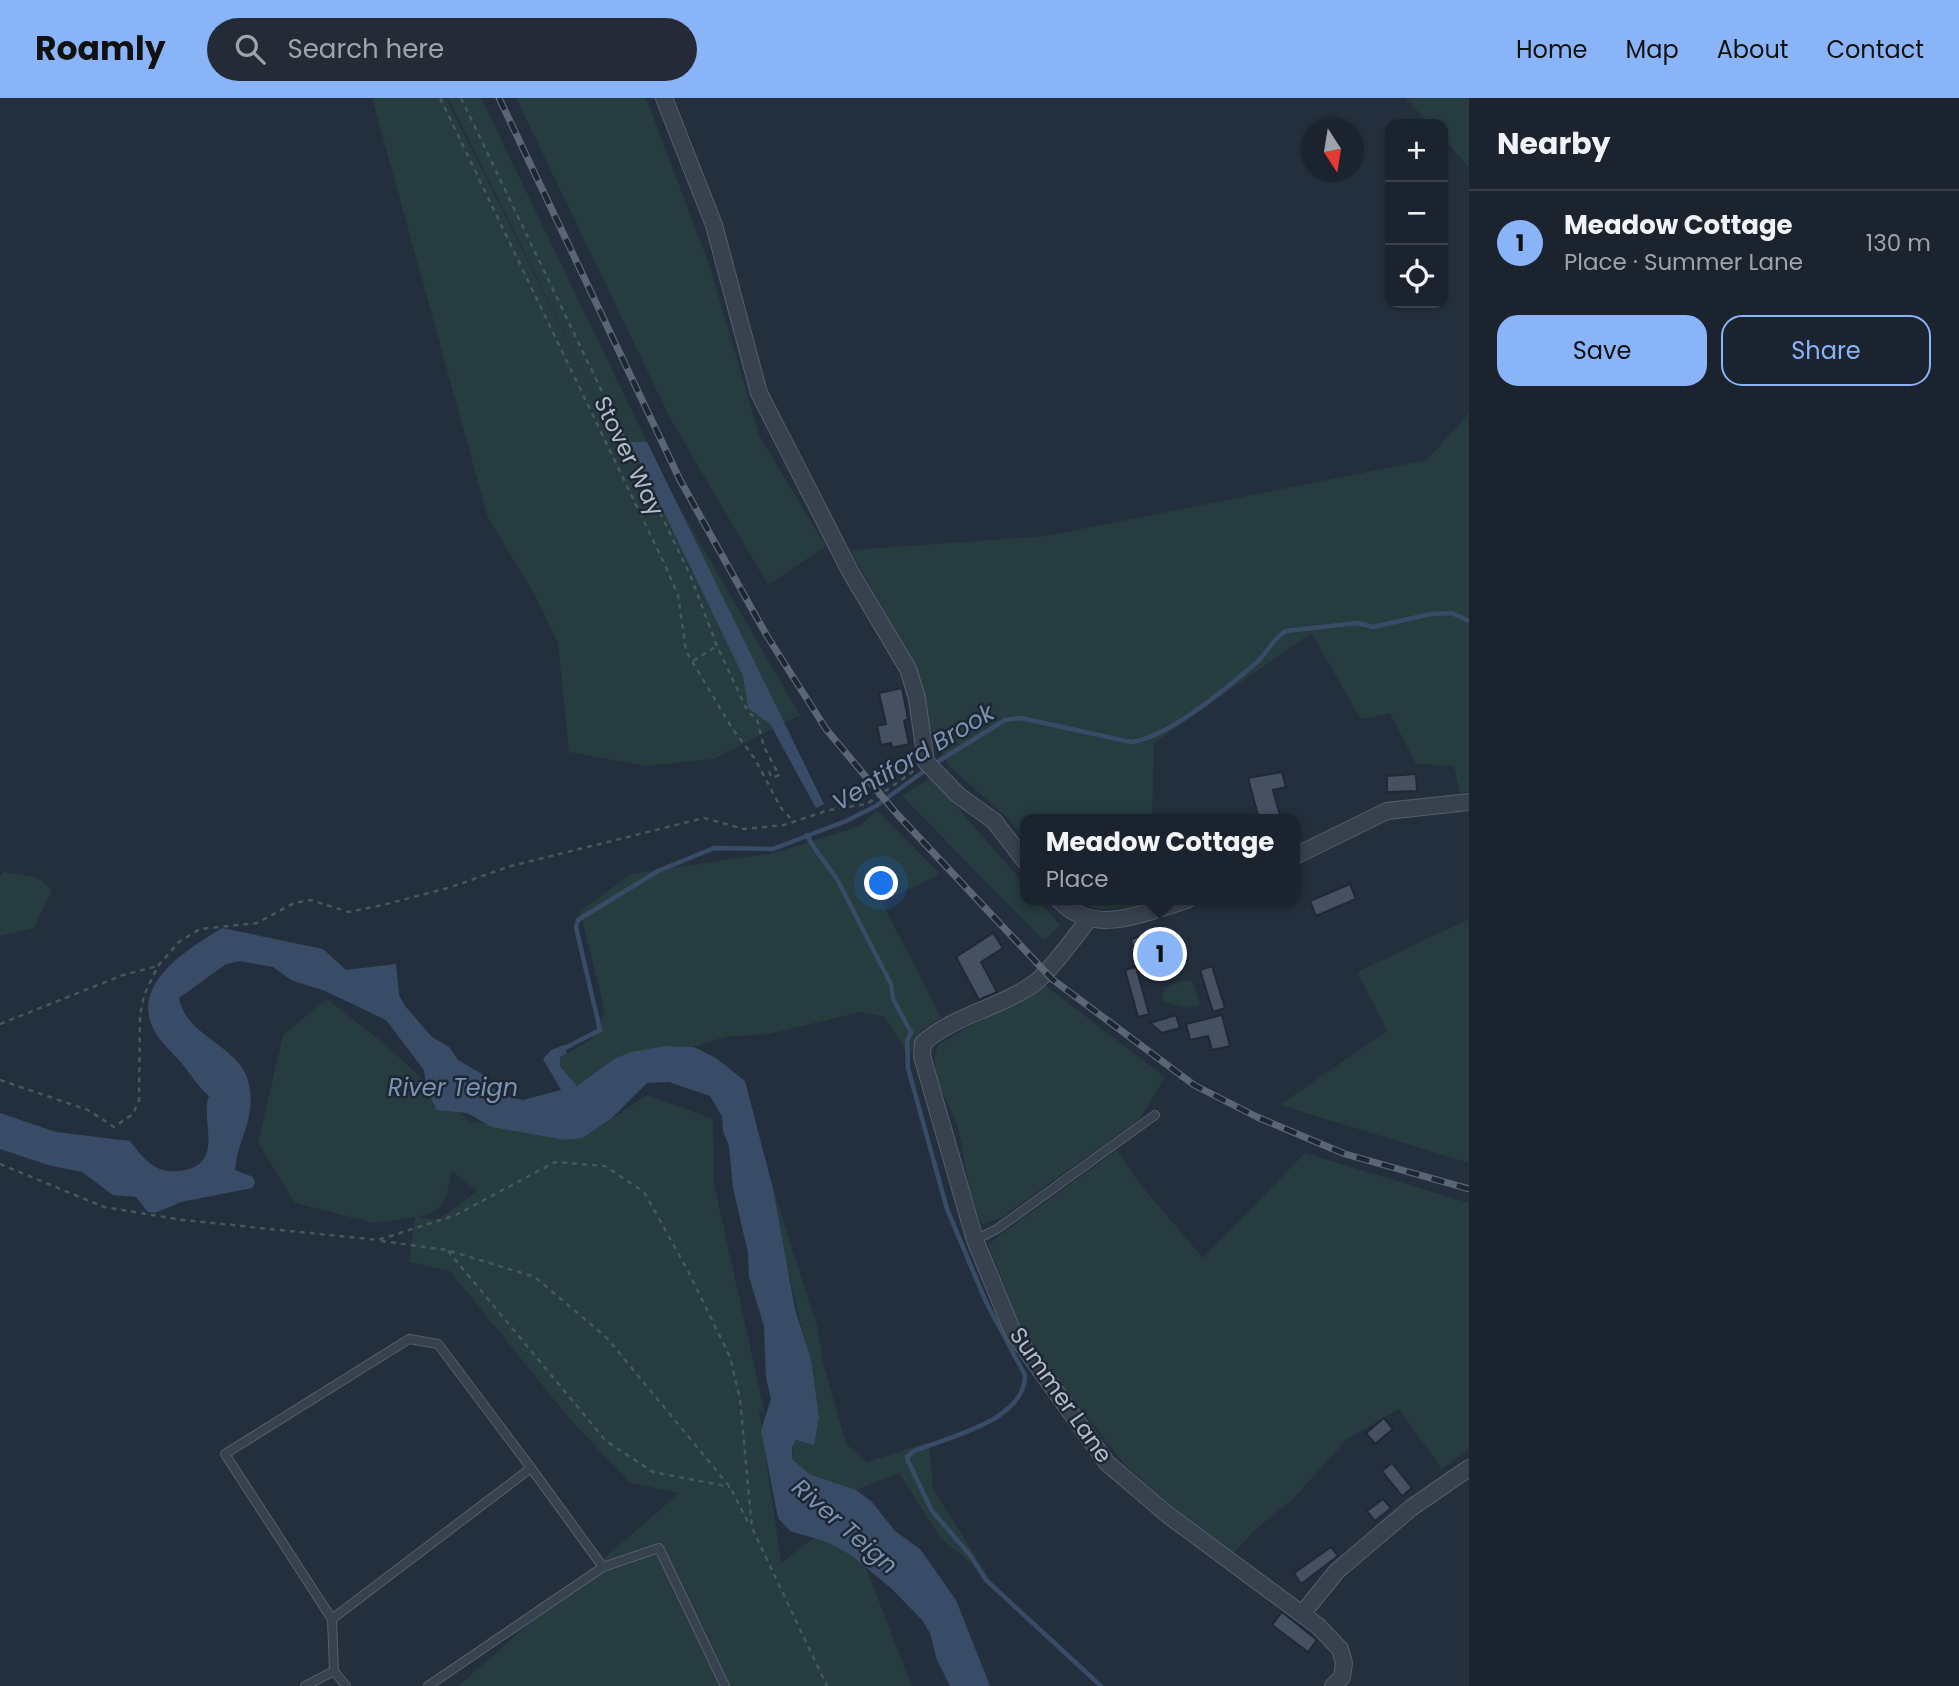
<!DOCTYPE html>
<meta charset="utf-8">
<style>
body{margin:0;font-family:Poppins,sans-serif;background:#242b36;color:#f1f3f6}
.controls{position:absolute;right:21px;top:21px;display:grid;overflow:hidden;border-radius:14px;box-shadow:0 2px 5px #0004}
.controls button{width:63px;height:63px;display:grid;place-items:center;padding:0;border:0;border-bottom:2px solid #39404a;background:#1b232e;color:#f1f3f6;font:35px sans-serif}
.compass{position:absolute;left:1301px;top:21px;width:63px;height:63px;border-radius:50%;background:#1b232e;box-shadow:0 2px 5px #0004;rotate:168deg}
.you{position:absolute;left:882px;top:786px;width:24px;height:24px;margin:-18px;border:5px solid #fff;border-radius:50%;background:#1a73e8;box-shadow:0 0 0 10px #1a73e833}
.badge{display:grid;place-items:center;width:46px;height:46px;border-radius:50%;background:#8ab4f8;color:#111;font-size:23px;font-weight:700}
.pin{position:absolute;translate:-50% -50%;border:4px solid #fff;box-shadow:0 2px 7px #0006}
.popup{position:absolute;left:1020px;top:716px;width:280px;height:91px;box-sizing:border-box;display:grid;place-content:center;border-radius:14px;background:#1b232e;filter:drop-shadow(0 2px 5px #0005);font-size:23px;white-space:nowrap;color:#a0a4aa}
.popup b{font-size:26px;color:#f1f3f6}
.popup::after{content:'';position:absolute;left:50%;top:100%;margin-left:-14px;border:14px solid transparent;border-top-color:#1b232e}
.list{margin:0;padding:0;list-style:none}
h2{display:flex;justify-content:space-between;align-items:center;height:91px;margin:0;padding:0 28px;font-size:30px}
h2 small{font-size:23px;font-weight:400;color:#a0a4aa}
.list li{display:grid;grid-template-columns:46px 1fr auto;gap:21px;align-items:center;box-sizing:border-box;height:105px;padding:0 28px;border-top:2px solid #39404a}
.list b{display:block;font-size:26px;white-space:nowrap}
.list p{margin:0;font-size:23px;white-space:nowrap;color:#a0a4aa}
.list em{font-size:23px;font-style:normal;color:#a0a4aa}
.actions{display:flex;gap:14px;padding:21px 28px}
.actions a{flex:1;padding:16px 0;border:2px solid #8ab4f8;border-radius:21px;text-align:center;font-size:24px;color:#8ab4f8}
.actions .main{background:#8ab4f8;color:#111}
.icon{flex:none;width:38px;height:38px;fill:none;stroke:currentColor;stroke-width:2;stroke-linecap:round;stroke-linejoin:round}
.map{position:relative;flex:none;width:1469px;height:1588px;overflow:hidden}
header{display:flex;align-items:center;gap:42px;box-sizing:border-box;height:98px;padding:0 35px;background:#8ab4f8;color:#111}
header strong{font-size:33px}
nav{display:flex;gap:38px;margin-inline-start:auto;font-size:24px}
.search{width:490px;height:63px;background:#242b36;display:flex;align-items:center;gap:18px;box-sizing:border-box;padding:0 24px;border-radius:38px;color:#a0a4aa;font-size:26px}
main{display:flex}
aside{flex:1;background:#1b232e}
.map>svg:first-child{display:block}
</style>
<header>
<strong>Roamly</strong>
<div class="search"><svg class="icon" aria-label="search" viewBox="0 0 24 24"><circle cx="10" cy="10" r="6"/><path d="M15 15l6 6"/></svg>Search here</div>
<nav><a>Home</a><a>Map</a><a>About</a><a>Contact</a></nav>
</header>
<main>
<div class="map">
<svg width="1469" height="1588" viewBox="0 0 1469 1588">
<rect width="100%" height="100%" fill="#242f3e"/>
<g fill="#263c3f" fill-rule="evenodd">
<path d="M372,0h74l168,336 -166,-336h33l194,402 125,215 -87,44 -67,7 -77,-14 -11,-109 -26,-53 -44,-72z"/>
<path d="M516,0h130l64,169 49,168 67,111 -58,39 -97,-165z"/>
<path d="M1405,0h64v69l-26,-29v-14h-13z"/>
<path d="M1469,315v379l-9,1 -6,-27 -38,-2 -26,-51 -29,6 -50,-86 -157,110 -2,76h-127v23l-15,-22 -60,-53 -18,-33 -16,-66 -66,-118 196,-14 381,-76z"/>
<path d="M931,679l94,108v15h13l22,25 -16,16 -142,-145z"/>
<path d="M877,712l63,64 -58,28 59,116 -20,12 -11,25 -26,-38 -24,-5 -91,22 -44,3 -31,10 -29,-1 -51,13 -37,27 -17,-21v-8l31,-17 14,-29 -25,-100 51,-37 144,-21 85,-27z"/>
<path d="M3,774l34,5 15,13 -18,38 -34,8v-60z"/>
<path d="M1076,802h65v7l-44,2z"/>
<path d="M1469,821v244l-189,-58 107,-74 -30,-59z"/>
<path d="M1185,882l8,2 7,23 -11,3 -27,-7 2,-14z"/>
<path d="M1042,885l123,94 -26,43 -137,97 -20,7c-14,-30 -16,-60 -23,-91 -7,-33 -33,-51 -21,-88z"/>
<path d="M327,901l54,42 88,80 114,17 64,-43 66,24 1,65 51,230 -6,-4 22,153 64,-49 67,172h-454l221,-193 -49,-10 -62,-66 -118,-146 -41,-9 6,-45 -42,6 -78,-20 -37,-60 25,-108zM452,1073l25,20 -39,29 -21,-3c31,-8 28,-17 35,-46z"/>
<path d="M1117,1052l23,34 63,74 102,-105 164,50v246l-27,20 -43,-60 -52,30 -53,59 -38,31 -26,28 -105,-92 -61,-77 -43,-60 -33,-84z"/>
<path d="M773,1091l44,137 6,36 23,82 21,18 62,-20 4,47 57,90 -50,-42 -41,-64 -43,17 -47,-16 -17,-15 1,-16 8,-4 18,-22c-10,-77 -36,-150 -46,-228z"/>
</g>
<g fill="#394c67">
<path d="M630,344h17l177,362 -8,4 -46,-84 -22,-16 -5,-32z"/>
<path d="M222,830l101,21 23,21 50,-6 3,31 6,11 27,31 17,10 9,13 24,14 12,15 11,7 18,4 38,-10 -18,-31 8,-9 13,-5 3,8 -7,4v9l17,20 37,-27 17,-7 34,-6 29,1 22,11 29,23 28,108 22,120 16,51 8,57 -5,28 -18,-5 -4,7v12l17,15 47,16 16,12 23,29 25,18 36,51 34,86h-40l-13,-26 -7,-27 -8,-13 -30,-31 -41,-34 -24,-13 -37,-11 -12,-13 -17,-88 10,-31 -5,-21 -2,-52 -15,-49 -1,-24 -15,-65 -4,-42 -6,-15 -1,-15 -12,-20 -41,-14 -22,1 -35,35 -29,20 -18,2 -73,-13 -25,-14 -30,-3 -10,-19 -3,-21 -38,-50 -61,-29 -34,-11 -18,-13 -33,-6 -14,3 -47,34c6,39 62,47 70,86 7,37 -11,53 -14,86l18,7 2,6 -3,5 -71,14 -26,11 -7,-1 -12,-15 -23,-2 -31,-23 -34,-7 -48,-16v-36l56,19 74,9c12,16 25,33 48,30 50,-4 21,-53 31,-75 -13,-11 -20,-25 -31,-37 -9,-10 -18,-17 -24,-29 -25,-47 36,-82 68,-102z"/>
</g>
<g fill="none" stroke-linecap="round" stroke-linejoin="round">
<g stroke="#394c67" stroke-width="4.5">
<path d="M934,666l71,-44 16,-2 110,24c37,-4 97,-55 126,-80 11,-10 15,-23 29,-31l71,-8 16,4 58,-13 21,-1 17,8"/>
<path d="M807,737c9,19 21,29 31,46l53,103 2,15 18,33 -4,9 1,27 39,141 39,93 39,73c1,45 -76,62 -111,76l-7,6 1,4 24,50 38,44 16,25 115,106"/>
<path d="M563,951l37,-19 -24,-103 2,-7 80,-49 56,-23 59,1 73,-28 30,-15 51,-37"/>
</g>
</g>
<g fill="#455162" stroke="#1f2835" stroke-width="2">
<path d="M902,590l6,31 -4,2 5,23 -17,4 -1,-5 -10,2 -4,-19 9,-2 -7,-31z"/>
<path d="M1282,674l4,15 -13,3 8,29h-22l-11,-41z"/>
<path d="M1416,676l1,17 -30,1v-16z"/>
<path d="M1350,786l6,15 -40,17 -6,-15z"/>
<path d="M993,835l10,15 -22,14 16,30 -18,8 -23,-43z"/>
<path d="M1153,835l3,11 25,-6 6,22 -47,12 -9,-33z"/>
<path d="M1212,868l13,42 -12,4 -13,-42z"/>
<path d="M1136,869l13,47 -11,3 -13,-47z"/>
<path d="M1176,917l4,13 -18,5 -12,-10z"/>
<path d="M1222,917l8,31 -18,4 -4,-14 -18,4 -4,-16z"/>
<path d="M1384,1320l9,11 -18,15 -9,-11z"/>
<path d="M1392,1365l20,25 -10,8 -20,-25z"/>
<path d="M1383,1401l8,9 -16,13 -8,-10z"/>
<path d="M1331,1449l7,9 -37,28 -7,-11z"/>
<path d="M1282,1514l35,28 -9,12 -36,-27z"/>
</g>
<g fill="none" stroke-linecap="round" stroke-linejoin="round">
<defs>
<g id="service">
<path d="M975,1142l22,-11 158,-114"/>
<path d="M603,1469l56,-19 66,138"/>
<path d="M334,1573l12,15"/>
<path d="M305,1588l29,-15 -2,-52 -107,-165 184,-115 29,5 93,124 -199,151"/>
<path d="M428,1588l175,-119 -72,-99"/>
</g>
<g id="minor">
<path d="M664,0l50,127 45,168 92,180 57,96 9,29 9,64 32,33 36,26 31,40"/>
<path d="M1295,758l92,-45 82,-9"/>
<path d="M1059,802c35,38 86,12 128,0"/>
<path d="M1088,822c-12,16 -37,50 -52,62 -35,26 -80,32 -113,61l-1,13 53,184 38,92 94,131 61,52 150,111 22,23 4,14 -2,14 -9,9"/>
<path d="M1302,1516l35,-43 74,-63 58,-40"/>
</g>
</defs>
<use href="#service" stroke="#565f6c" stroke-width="10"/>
<use href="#minor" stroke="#565f6c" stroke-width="18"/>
<g stroke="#44595c" stroke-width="2.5" stroke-dasharray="5 5" stroke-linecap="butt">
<path d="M440,0l225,467 13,30 8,56 46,77 23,31 26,49 12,13"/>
<path d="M461,0l230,479 26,69 31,66 9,7 7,28 15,28 -7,3 -3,-6 -6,2"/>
<path d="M693,563l24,-15"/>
<path d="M0,926l123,-49 35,-9"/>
<path d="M0,982l88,30 26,17 19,-13 6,-14 1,-85 4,-20 14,-29 21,-24 21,-13 57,-6 37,-20 17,-3 38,12 34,-7 65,-17 63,-22 193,-48 40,11 40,-4 45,-15 38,-6 48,-34"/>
<path d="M0,1066l104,43 79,13 195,20 78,-25 99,-53 50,4 39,26 44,79 42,86 10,42 12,129 75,158"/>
<path d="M381,1143l66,9 88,27 72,61 123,149 20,39"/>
<path d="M448,1153l158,190 47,31 77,15"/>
</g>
<use href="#service" stroke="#38414e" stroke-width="8"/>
<use href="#minor" stroke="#38414e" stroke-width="16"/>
<defs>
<path id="rail" d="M499,0l181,382 87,156 59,93 70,84 156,166 142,106 63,32 88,37 124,35"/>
</defs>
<use href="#rail" stroke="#5a6575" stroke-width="7"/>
<use href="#rail" stroke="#1d2633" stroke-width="4.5" stroke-dasharray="13" stroke-linecap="butt"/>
</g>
<g text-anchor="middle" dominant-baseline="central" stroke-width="5" stroke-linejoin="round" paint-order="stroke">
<g font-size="23" fill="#b4bcc9" stroke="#1d2633">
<text transform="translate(629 358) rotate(64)">Stover Way</text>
<text transform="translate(1061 1297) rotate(55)">Summer Lane</text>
</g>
<g font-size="24" font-style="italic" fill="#7c92b1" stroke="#1d2633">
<text transform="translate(913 659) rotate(-31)">Ventiford Brook</text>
<text x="453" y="989">River Teign</text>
<text transform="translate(845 1428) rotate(41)">River Teign</text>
</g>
</g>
</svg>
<div class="controls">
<button>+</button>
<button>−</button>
<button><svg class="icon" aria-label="locate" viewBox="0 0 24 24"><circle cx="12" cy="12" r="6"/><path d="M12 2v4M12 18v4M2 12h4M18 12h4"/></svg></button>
</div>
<svg class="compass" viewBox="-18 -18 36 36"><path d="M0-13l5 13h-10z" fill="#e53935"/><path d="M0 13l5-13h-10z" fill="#a0a4aa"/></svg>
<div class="you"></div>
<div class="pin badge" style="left:1160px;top:856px">1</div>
<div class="popup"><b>Meadow Cottage</b>Place</div>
</div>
<aside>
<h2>Nearby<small></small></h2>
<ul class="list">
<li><span class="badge">1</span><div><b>Meadow Cottage</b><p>Place · Summer Lane</p></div><em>130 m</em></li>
</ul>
<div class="actions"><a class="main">Save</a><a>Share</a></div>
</aside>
</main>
